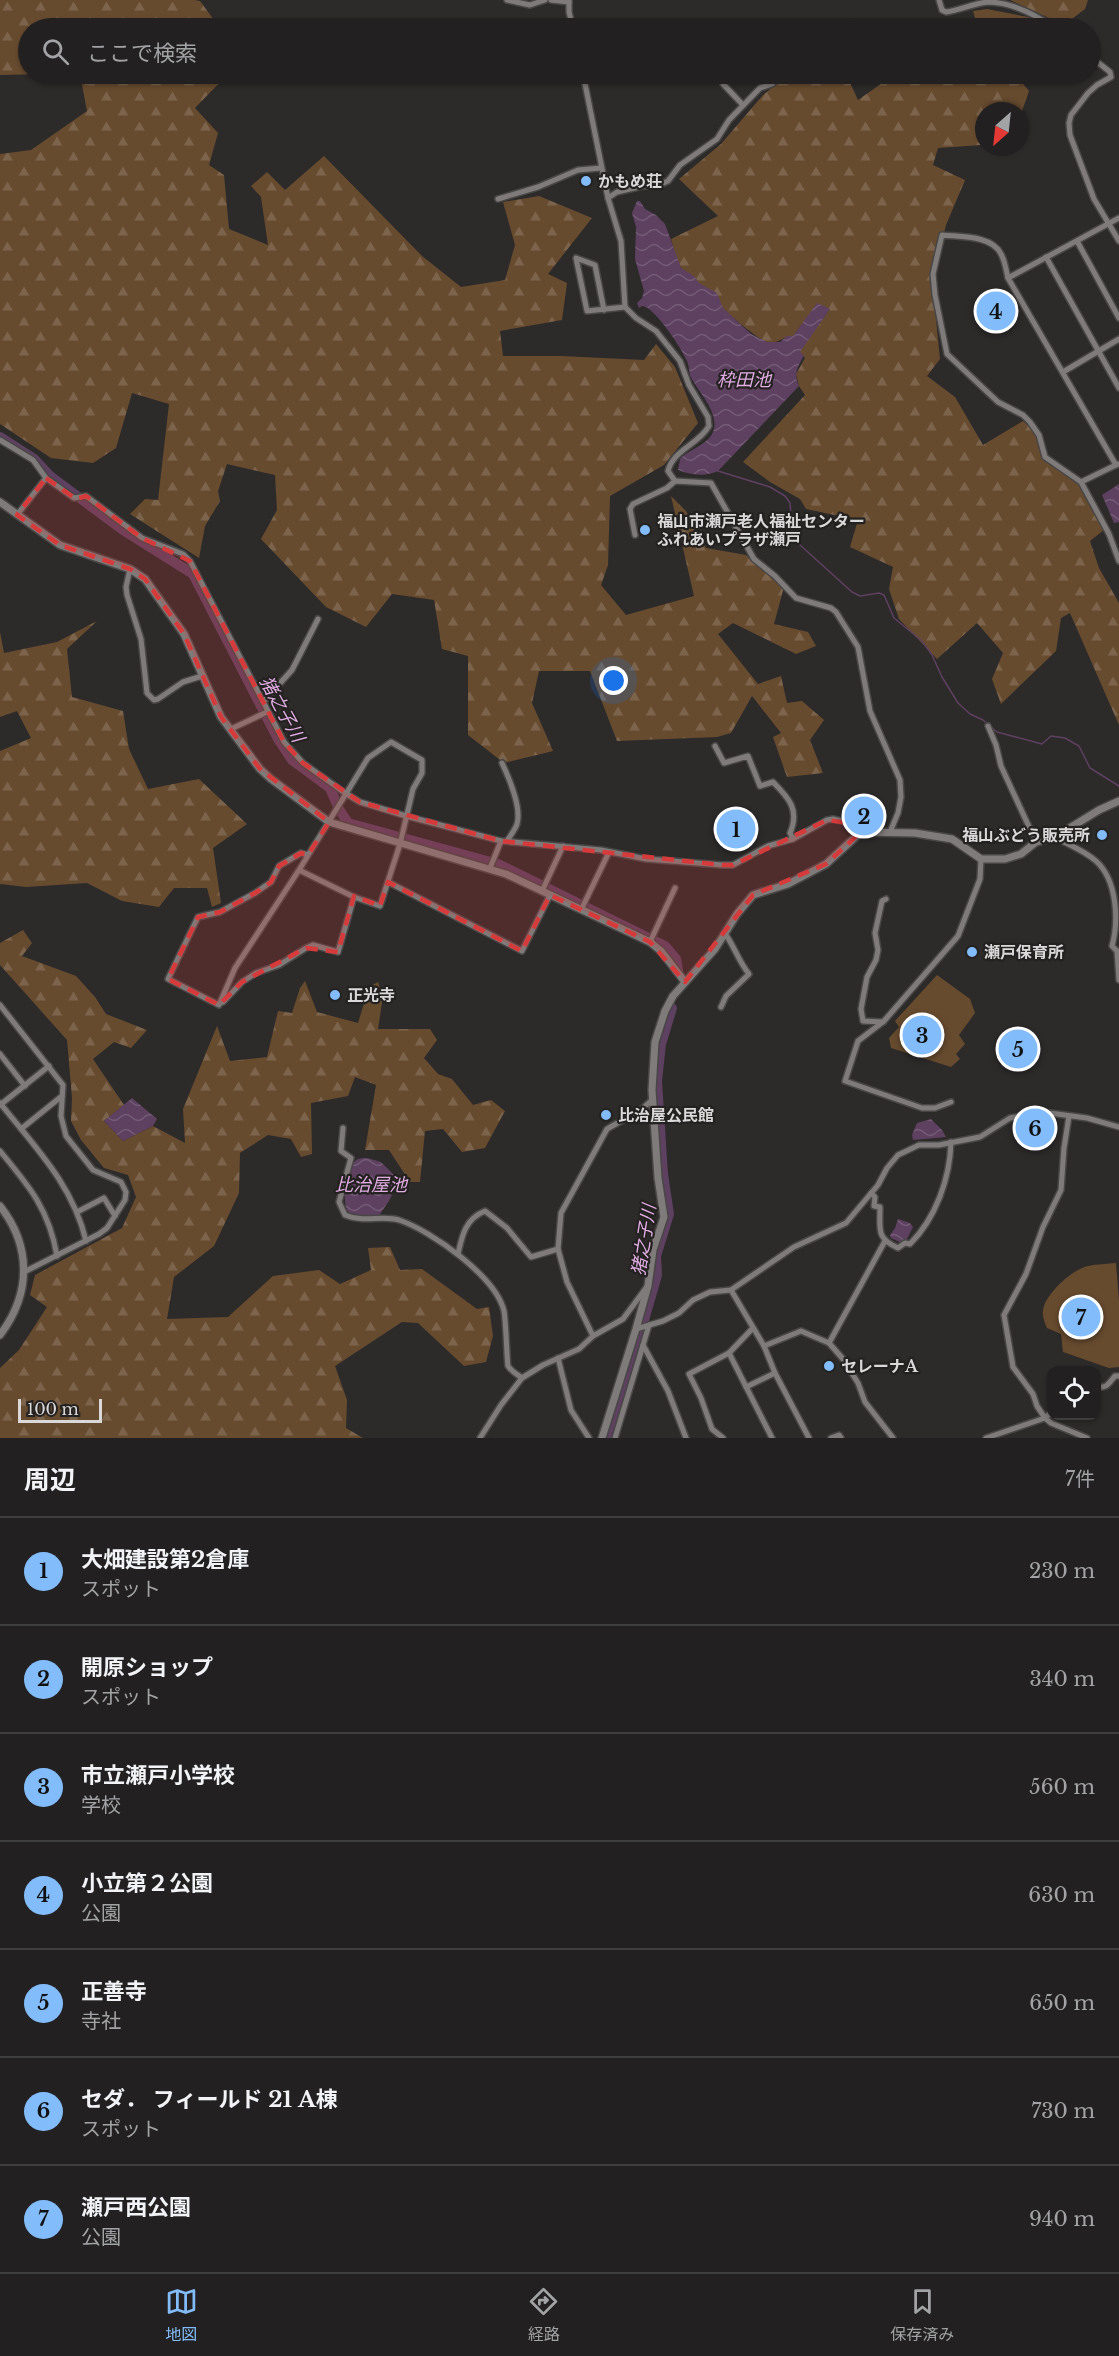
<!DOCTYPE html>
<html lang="ja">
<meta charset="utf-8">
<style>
body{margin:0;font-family:"Libre Baskerville","Noto Sans JP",serif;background:#2a2829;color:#f1f3f6}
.controls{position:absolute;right:18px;bottom:18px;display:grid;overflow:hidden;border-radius:12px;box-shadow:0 2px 4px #0004}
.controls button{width:54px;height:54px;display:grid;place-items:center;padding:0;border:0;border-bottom:2px solid #3f3e3e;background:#222020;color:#f1f3f6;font:30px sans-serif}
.compass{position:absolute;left:975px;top:102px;width:54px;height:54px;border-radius:50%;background:#222020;box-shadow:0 2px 4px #0004;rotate:207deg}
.scale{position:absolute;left:18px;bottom:15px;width:84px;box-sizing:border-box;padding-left:6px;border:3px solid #dad8d8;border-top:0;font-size:16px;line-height:21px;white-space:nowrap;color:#dad8d8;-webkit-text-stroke:4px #242121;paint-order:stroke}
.you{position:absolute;left:614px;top:681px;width:21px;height:21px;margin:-15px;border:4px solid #fff;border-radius:50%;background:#1a73e8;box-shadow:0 0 0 9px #1a73e833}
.badge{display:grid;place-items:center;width:39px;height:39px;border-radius:50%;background:#82bcfa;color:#111;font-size:20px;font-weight:700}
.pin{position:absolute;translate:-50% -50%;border:3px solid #fff;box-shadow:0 2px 6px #0006}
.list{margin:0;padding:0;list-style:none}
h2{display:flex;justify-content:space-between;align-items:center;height:78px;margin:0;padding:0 24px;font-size:26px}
h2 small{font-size:20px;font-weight:400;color:#a2a3a5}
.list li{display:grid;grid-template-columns:39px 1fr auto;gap:18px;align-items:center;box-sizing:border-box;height:108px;padding:0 24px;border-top:2px solid #3f3e3e}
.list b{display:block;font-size:22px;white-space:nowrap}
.list p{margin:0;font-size:20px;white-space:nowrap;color:#a2a3a5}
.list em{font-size:20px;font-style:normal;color:#a2a3a5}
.icon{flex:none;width:33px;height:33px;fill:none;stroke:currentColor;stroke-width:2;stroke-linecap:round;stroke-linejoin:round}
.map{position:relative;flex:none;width:1119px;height:1438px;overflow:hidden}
.search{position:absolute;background:#222020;box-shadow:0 2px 4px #0004;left:18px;right:18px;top:18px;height:66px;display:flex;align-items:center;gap:15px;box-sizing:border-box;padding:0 21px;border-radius:33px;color:#a2a3a5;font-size:22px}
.sheet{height:834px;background:#222020}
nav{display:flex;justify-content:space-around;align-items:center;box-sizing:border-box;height:84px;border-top:2px solid #3f3e3e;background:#222020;font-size:16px;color:#a2a3a5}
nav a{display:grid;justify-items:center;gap:3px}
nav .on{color:#82bcfa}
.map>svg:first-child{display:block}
</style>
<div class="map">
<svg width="1119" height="1438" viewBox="0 0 1119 1438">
<defs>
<pattern id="forest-firs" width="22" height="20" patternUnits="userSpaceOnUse" patternTransform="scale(1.5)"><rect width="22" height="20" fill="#674b2f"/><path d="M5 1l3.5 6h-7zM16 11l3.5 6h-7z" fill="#7c644c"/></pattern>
<pattern id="water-waves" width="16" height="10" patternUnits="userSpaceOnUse" patternTransform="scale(1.5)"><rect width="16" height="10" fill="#5e4060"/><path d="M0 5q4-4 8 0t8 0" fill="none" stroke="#745b76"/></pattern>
</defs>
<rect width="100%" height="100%" fill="#2d2a2a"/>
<g fill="url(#forest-firs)">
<path d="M0,0h194l6,1 20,27h-192v46h19l-47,1z"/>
<path d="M1010,0h78l-3,9 -21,16z"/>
<path d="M80,74h148l-33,34 23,25 -9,32 15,10 5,54 39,16 -7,-48 -10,-11 16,-14 18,18 39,-34 98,100 39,31 44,-7 10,-35 -12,-43 36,-6 53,22 -44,56 19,9 -5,37 -62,11 3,25h58l83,4 12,-16 19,23 23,56 -34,42 -54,31 -2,69 -7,20 25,30 68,-19 -23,-100 15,15 20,37 40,7 38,32 -10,37 34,8 8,14 -20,8 -63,-31 -15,11 40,50 23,-8 6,27 15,-2 22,19 -14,20 13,33 -36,4 -14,-40 8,-4 -29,-37 -21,37 -14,4 -100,4 -27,-70h-51l-7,32 21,48 -49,12 -36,-28v-79l-26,-7 -8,-49 -42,-6 -26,33 -40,-20 -65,-68 16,-29 -2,-35 -48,-11 -9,27 2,10 -15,25 -6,32 -69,-44 15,-15 13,1 11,-96 -37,-11 -16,55 -23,15 -42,-5 -51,-34v-270l31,-4 56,-39z"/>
<path d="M789,74h57l12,26 37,-26h120l14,17 -9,26v-6h-36v32l-3,2 -43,3 -5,17 32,15 -19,45 -14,55 8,79 -13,17 28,21 28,48 40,-24 15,13 10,27 39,29 18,39 -15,12 9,27 20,35v122l-49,-112 -9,5 -5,33 -55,53 -9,-25 11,-26 -26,-30 -40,36 -38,-40 -10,-30 4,-22 -43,-20 8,-27 -52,-11 -6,-10 -30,-17 -27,-20 62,-67 -6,-9 -3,-12 9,-16 -6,-6 31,-43 -13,-5 -24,32c-10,0 -15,9 -26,6 -15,-5 -73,-59 -85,-73 -6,-7 -8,-21 -11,-30l47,-23 -39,-37 42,-35 42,-49z"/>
<path d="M97,621l-30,28 5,48 51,14 6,38 19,40 51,-10 48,45 -34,24 8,55 -9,4 -5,-19h-33l-15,19 -37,-6 -35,-18 -61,4 -26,-3v-133l31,-13 -14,-27 -17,6v-85l4,21 53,-11z"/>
<path d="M23,930l9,13 -10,13 54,20 19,21 11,17 41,16 -16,18 -17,-6 -21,17 31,46 -20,16 19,20 30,-15 32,17 -2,-34 34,-83 13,35 37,-4 11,-46 14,2 8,-25 5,-7 12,31 41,11 11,-36 9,-5 5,14 -5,33h52l7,11 -13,18 14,16 14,5 21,26 18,-5 14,11 -20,37 -23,4 -19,-23 -18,2 -5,51h-10l-21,-32h-24l11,-65 -21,-8 -7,19 -37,7 1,51 -11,3 -10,-18 -23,-4 -28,18 -1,40 -25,53 -40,31 -7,42 61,-2 45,-41 46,-6 21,14 31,-14 -3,-22 22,-1 10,23 22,-1 55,40 12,-2 4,29 -7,26 -22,4 -46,-43 -16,-1 -67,44 12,34 -1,28 17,10h-363v-70l19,-18 28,-43 -17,-12 5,-20 87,-47 14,-31 -8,-22 -24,-7 -23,-28 -10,-19 1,-23 -5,-58 -67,-75v-22z"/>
</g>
<g fill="#674b2f">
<path d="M987,9l41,8 16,11h-73l4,-10 -2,-7z"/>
<path d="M1002,298l7,14 -16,9 -9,-12z"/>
<path d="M937,975l33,24 5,14 -16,22 6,9 -9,10 4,5 -9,8 -60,-19 -2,-10 10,-11 -4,-6z"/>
<path d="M1116,1263l3,38v66l-10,1 -46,-16 -2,-18 -14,-6c-3,-7 -6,-14 -3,-22 5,-15 29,-37 44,-40 9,-2 19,-2 28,-3z"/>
</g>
<g fill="url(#water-waves)">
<path d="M637,201h3l5,8 11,6 9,9 16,44 13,8 5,7 18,10 6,15 28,26 16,8h13l7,-6h6l24,-33 13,6 -30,43 4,3c-6,12 -11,18 -5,31l-81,85c-14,6 -26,4 -40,-1l2,-11c10,-11 30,-14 34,-30 4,-19 -17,-38 -24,-54 -1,-4 -1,-9 -3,-14 -5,-12 -33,-55 -45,-55l-3,2 -2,-5 5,-5 2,-7 -9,-32 1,-32 -4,-14z"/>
<path d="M1119,484v38l-5,1 -12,-28z"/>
<path d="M132,1098l25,21 -4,7 -30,15 -19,-20z"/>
<path d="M931,1119l11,11 4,7 -33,3 -1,-5 5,-12z"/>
<path d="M367,1158l14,4 18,18 -10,21 -11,16c-8,0 -23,2 -29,-4 -8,-8 -3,-43 5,-51 3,-4 9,-4 13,-4z"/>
<path d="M898,1219l12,4 3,4 -7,14 -4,2 -11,-5 -1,-3 5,-7z"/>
</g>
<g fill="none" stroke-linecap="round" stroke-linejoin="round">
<path stroke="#5e4060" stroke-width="1.5" d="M718,471l52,16 15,9 5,7 2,25 8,17 52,47 8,4 19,-3 5,2 10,23 28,23 10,14 10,22 16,26 12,11 13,6 14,12 45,12 9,-8 14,2 14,8 11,22 29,18"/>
<g stroke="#5e4060" stroke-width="10">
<path d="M0,437l34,22 16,17 73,54 70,44 85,165 14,21 38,28 9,21 9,14 150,41 167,82 11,13 2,11"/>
<path d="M610,1438l47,-163 -1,-19 13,-42 -6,-40 -6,-93 4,-37 11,-36"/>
</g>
<defs>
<g id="minor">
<path d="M507,0l23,5 15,-5"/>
<path d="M551,0l18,2"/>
<path d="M569,0v12l4,16"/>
<path d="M939,0l3,10 4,2c14,-2 29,-9 42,-10 25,0 48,13 67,26"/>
<path d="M837,28l11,-6"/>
<path d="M1090,56l20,16 1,5 -14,8 -9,8 -17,22 -2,8 1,12 24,64 25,42"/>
<path d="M583,74l25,124 13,43 4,66 11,11 20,13 24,30 9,24 19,32 1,9c-11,19 -36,24 -41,45l7,10"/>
<path d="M720,74l3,10 20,21"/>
<path d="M608,198l9,-6 26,-6 16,-1 9,-4 12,-16 37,-26 12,-19 31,-32 12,-4 9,-10"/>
<path d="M498,199l40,-12 40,-17 23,-2"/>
<path d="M1077,241l42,77"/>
<path d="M1046,257l73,131"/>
<path d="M1008,278c-2,-8 -3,-17 -7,-24 -9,-19 -41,-17 -59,-19l-9,39 2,21 12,59 51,48 25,13 7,7 9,13 6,22 36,25"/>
<path d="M604,310l-9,-45 -19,-7 11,53 38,-4"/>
<path d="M1063,372l56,-33"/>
<path d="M0,440l33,20 13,18 28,20 12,-2 56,42 41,16 7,7 94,181 19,21 42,30 15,9 46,14 95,25 100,9 45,9 76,6h11l35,-19 25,-7 34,-19 6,-1 23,5 5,8"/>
<path d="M1118,464l-37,18 28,52 10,27"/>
<path d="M1116,465l-108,-187 111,-60"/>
<path d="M17,515l29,-37"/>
<path d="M635,535l-5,-26 3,-5 34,-16 8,-7 36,2 43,76 21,17 21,22 35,10 5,4 22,35 12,64 30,69 1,17 -3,16 -8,19"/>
<path d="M130,569l-4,18 1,8 14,44 6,54 7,7 4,-1 25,-17 19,-6"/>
<path d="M263,702l29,-32 26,-51"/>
<path d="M988,726l8,19 5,21 35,76"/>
<path d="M231,729l36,-17"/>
<path d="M715,746l9,17 24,-7 12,30 13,-4c16,16 27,28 17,51l3,6"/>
<path d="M502,763c7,15 20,44 15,61 -2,6 -7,12 -10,17"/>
<path d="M1055,837c12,7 30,14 41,24 21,19 23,59 16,85l5,5 2,29"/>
<path d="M490,868l11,-27"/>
<path d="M299,870l55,27 26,9 20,-62 13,-55 9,-16v-13l-31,-18 -23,16 -69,112 -64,98 -16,37 -51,-26 30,-62 22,-5 35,-19 16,-11 8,-16 22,-13 7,2"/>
<path d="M388,882l134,69 28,-56"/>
<path d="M542,891l21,-45"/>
<path d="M581,910l28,-58"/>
<path d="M650,942l25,-54"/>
<path d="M223,1002l19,-20 14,-9 23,-8 27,-17 7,-3 25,7 16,-55"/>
<path d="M0,1005l63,80 -2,31 5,20 27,34 28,12 5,10 -1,8 -18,28 -8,6 -75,38"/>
<path d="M721,1007l5,-11 23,-22c-10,-12 -14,-26 -23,-39"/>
<path d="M883,1022l-20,-1 -2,-12 6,-32 9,-17 2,-10 -3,-17 7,-32 4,-2"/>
<path d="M0,1054l25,32"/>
<path d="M951,1102l-16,6h-13l-77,-27 13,-40 26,-20 74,-85 22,-57 1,-20"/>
<path d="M0,1103c35,44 73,82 86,138"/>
<path d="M0,1105l49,-39"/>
<path d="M1069,1116l-5,32 -3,42 -18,37 -17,47 -22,41 9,52 20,27 4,12 8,12 6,5 36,15"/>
<path d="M343,1128l-2,23 10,7 -12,44 6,13c18,8 37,0 54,5 33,11 97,57 105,91 2,10 3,52 4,55 3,5 10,9 14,12"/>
<path d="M21,1129l41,-33"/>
<path d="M0,1151c29,35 49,58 57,105"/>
<path d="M871,1193l4,4 -1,9 6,1c0,23 -4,31 18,41l7,-5 5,1c26,-26 40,-66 41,-102"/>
<path d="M77,1212l27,-14 11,18"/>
<path d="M458,1254c4,-18 7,-35 27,-43l22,17 24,29 27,-8"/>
<path d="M731,1290l33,56 11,27 34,65"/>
<path d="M649,1325l-6,20 25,46 18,47"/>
<path d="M636,1329l27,-8 16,-8 14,-13 17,-8 21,-2 63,-43 52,-24 32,-38 9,-17 11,-13 21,-10h20l41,-8 30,-19 32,-6 45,6 32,9"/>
<path d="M593,1336l-26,-54 -9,-33 3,-36 46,-84 35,-20 11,-10"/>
<path d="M829,1343l56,-102"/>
<path d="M764,1346l37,-15 28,12 14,16 15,24 7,19 28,36"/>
<path d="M729,1353l43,85"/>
<path d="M558,1358l13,52 18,28"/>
<path d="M746,1387l29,-14"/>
<path d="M1096,1387c12,1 12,-3 19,-11h4"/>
<path d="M480,1438l21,-33 21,-27 21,-13 36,-16 14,-13 30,-17 23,-31"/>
<path d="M615,1438l28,-93"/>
<path d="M723,1438l-11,-9 -11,-31 -12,-24 40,-21 23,-24"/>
<path d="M831,1438l8,-3 2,3"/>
<path d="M986,1438l59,-20 7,-6"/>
</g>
<g id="tertiary">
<path d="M0,502l60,43 70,24 15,10 39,55 37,83 39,52 11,10 58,43 177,52 144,68 11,9 24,31"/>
<path d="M0,1206c32,41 31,88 0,129"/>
<path d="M602,1438l34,-109 12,-43 5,-36 11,-33 -6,-39 -6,-88 3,-48 10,-31 8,-15 42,-47 22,-35 16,-19 35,-11 38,-20 35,-32 54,1 37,6 29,20h24l16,-5 15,-12 19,-5 44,-27 20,-9"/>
</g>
</defs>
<use href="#minor" stroke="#494646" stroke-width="8"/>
<use href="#tertiary" stroke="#494646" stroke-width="10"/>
<use href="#minor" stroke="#7f7b7b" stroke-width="5"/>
<use href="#tertiary" stroke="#7f7b7b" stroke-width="7"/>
</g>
<path fill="#d63a3a" fill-opacity="0.2" stroke="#d63a3a" stroke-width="4.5" stroke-dasharray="12 8" stroke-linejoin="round" d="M46,478l30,21 10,-3 56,42 48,23 94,181 19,21 57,39 141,39 221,24h11l94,-45 29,4 5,8 -35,32 -73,31 -68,87 -35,-40 -100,-47 -28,56 -134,-69 -8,24 -26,-10 -16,56 -32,-4 -64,34 -23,23 -51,-26 30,-62 22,-5 35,-19 16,-11 8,-16 22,-13 7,2 21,-33 -69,-53 -39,-52 -37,-83 -39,-55 -15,-10 -70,-24 -43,-30z"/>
<g fill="#82bcfa" stroke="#242121" stroke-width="2">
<circle cx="586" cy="181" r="6"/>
<circle cx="645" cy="530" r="6"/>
<circle cx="1102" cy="835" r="6"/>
<circle cx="972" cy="952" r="6"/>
<circle cx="335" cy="995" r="6"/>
<circle cx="606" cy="1115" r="6"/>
<circle cx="829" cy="1366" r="6"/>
</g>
<g text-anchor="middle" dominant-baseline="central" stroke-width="4.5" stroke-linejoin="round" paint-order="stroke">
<g font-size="16" font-weight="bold" fill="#dad8d8" stroke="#242121" text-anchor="start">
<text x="598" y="181">かもめ荘</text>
<text x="657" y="521">福山市瀬戸老人福祉センター<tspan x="657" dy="18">ふれあいプラザ瀬戸</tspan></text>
<text x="1090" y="835" text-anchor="end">福山ぶどう販売所</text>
<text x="984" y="952">瀬戸保育所</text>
<text x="347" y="995">正光寺</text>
<text x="618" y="1115">比治屋公民館</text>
<text x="841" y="1366">セレーナA</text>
</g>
<g font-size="18" font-style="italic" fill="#e1ade3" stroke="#242121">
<text x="744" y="380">枠田池</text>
<text transform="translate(282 709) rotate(61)">猪之子川</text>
<text x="371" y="1185">比治屋池</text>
<text transform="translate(644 1240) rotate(-81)">猪之子川</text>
</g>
</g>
</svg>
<div class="controls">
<button><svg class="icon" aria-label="locate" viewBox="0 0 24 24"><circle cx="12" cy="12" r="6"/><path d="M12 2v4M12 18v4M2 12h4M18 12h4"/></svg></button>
</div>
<svg class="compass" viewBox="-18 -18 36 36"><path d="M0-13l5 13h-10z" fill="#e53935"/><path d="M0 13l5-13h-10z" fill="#a2a3a5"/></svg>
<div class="scale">100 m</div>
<div class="you"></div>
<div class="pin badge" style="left:736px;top:829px">1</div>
<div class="pin badge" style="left:864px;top:816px">2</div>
<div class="pin badge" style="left:922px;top:1035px">3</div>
<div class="pin badge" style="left:996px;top:311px">4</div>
<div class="pin badge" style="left:1018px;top:1049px">5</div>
<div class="pin badge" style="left:1035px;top:1128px">6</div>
<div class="pin badge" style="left:1081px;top:1317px">7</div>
<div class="search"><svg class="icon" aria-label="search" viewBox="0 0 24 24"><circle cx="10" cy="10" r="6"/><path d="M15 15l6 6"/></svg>ここで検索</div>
</div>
<section class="sheet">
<h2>周辺<small>7件</small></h2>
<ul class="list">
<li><span class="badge">1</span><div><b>大畑建設第2倉庫</b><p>スポット</p></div><em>230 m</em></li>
<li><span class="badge">2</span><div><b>開原ショップ</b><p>スポット</p></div><em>340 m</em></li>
<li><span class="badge">3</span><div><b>市立瀬戸小学校</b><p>学校</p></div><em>560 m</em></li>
<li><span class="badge">4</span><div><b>小立第２公園</b><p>公園</p></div><em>630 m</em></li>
<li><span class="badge">5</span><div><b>正善寺</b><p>寺社</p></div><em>650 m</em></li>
<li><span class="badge">6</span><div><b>セダ． フィールド 21 A棟</b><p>スポット</p></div><em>730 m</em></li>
<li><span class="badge">7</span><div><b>瀬戸西公園</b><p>公園</p></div><em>940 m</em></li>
</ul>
</section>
<nav>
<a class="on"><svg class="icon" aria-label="map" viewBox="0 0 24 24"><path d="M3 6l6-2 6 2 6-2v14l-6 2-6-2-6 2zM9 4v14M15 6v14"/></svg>地図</a>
<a><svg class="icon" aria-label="directions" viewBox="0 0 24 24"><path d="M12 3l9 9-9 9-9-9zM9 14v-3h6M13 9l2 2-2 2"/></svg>経路</a>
<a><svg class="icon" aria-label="saved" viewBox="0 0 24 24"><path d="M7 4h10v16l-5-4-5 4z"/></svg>保存済み</a>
</nav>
